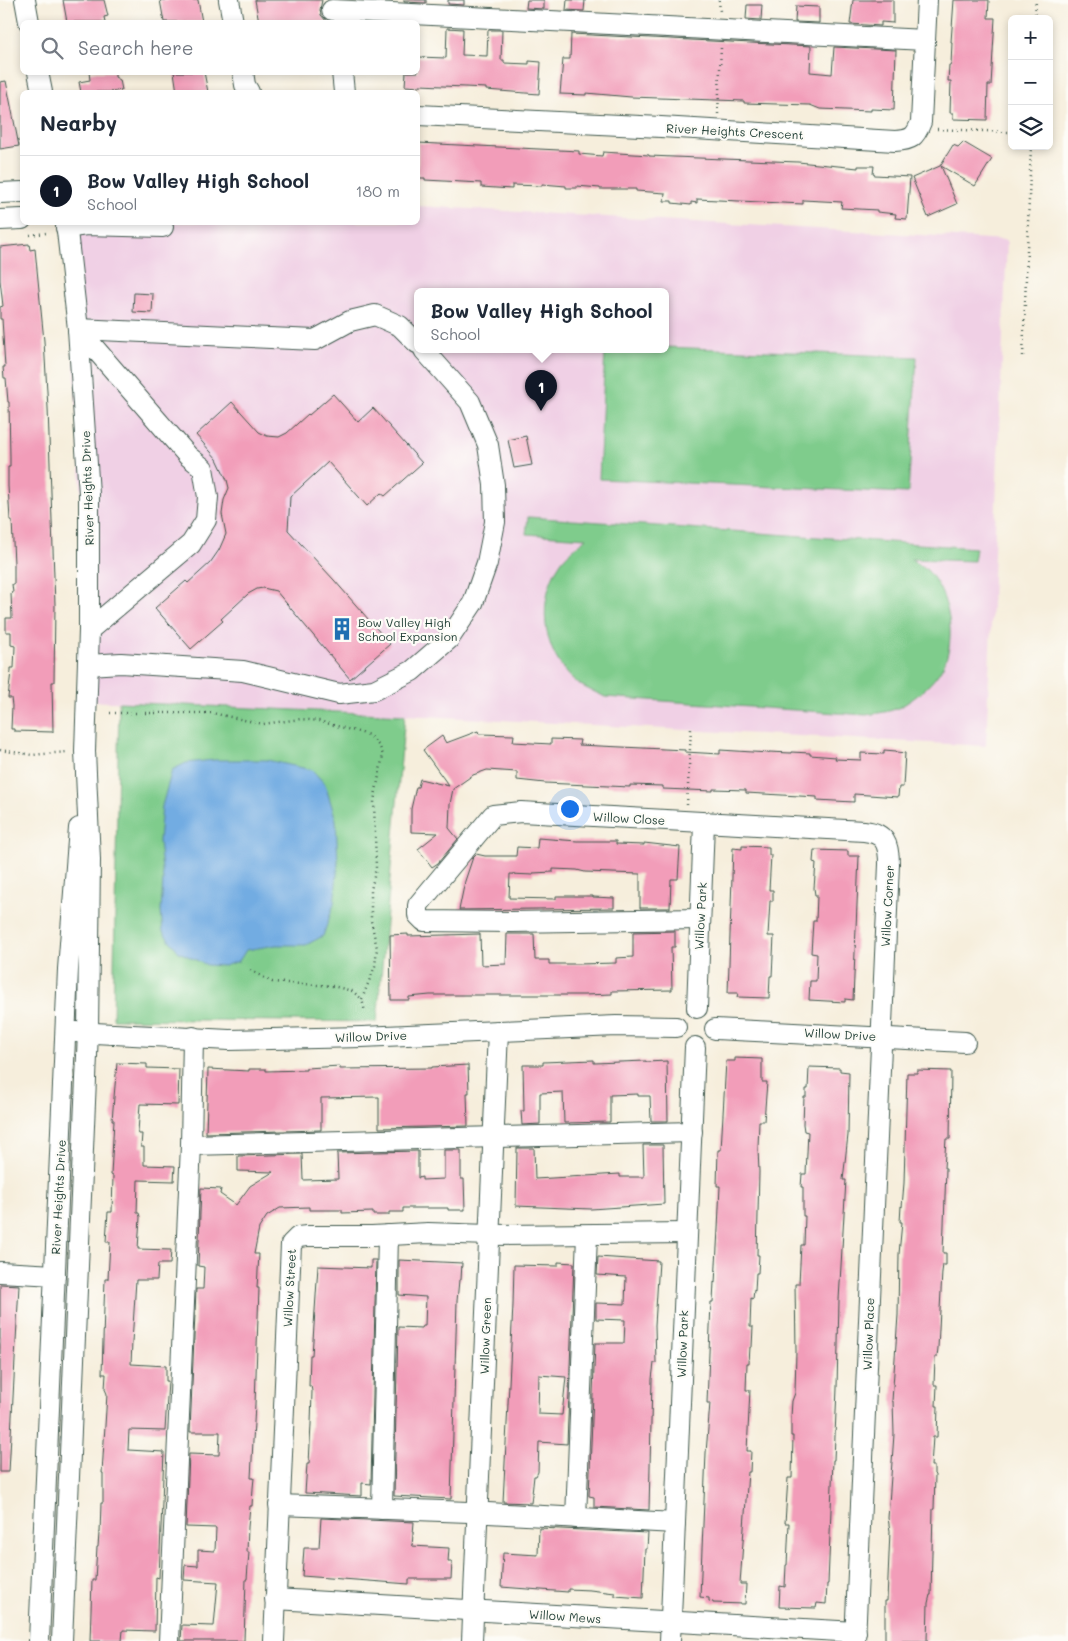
<!DOCTYPE html>
<meta charset="utf-8">
<style>
body{margin:0;font-family:Mali,sans-serif;background:#f2f2f3;color:#1f2937}
.controls{position:absolute;right:15px;top:15px;display:grid;overflow:hidden;border-radius:8px;box-shadow:0 2px 8px #0003}
.controls button{width:45px;height:45px;display:grid;place-items:center;padding:0;border:0;border-bottom:1px solid #e0e1e3;background:#fff;color:#1f2937;font:25px sans-serif}
.you{position:absolute;left:569px;top:808px;width:18px;height:18px;margin:-12px;border:4px solid #fff;border-radius:50%;background:#1a73e8;box-shadow:0 0 0 8px #1a73e833}
.badge{display:grid;place-items:center;width:32px;height:32px;border-radius:50%;background:#111827;color:#fff;font-size:16px;font-weight:700}
.pin{position:absolute;translate:-50% -41px;filter:drop-shadow(0 1px 2px #0008)}
.pin::after{content:'';position:absolute;top:26px;width:18px;height:15px;background:inherit;clip-path:polygon(0 0,100% 0,50% 100%)}
.popup{position:absolute;left:414px;top:288px;width:255px;height:65px;box-sizing:border-box;display:grid;place-content:center;border-radius:8px;background:#fff;filter:drop-shadow(0 1px 4px #0005);font-size:16px;white-space:nowrap;color:#747a83}
.popup b{font-size:19px;color:#1f2937}
.popup::after{content:'';position:absolute;left:50%;top:100%;margin-left:-10px;border:10px solid transparent;border-top-color:#fff}
.list{margin:0;padding:0;list-style:none}
h2{display:flex;justify-content:space-between;align-items:center;height:65px;margin:0;padding:0 20px;font-size:21px}
h2 small{font-size:16px;font-weight:400;color:#747a83}
.list li{display:grid;grid-template-columns:32px 1fr auto;gap:15px;align-items:center;box-sizing:border-box;height:70px;padding:0 20px;border-top:1px solid #e0e1e3}
.list b{display:block;font-size:19px;white-space:nowrap}
.list p{margin:0;font-size:16px;white-space:nowrap;color:#747a83}
.list em{font-size:16px;font-style:normal;color:#747a83}
.icon{flex:none;width:28px;height:28px;fill:none;stroke:currentColor;stroke-width:2;stroke-linecap:round;stroke-linejoin:round}
.map{position:relative;flex:none;width:1068px;height:1641px;overflow:hidden}
.search{position:absolute;background:#fff;box-shadow:0 2px 8px #0003;left:20px;top:20px;width:400px;height:55px;display:flex;align-items:center;gap:12px;box-sizing:border-box;padding:0 18px;border-radius:8px;color:#747a83;font-size:19px}
.panel{position:absolute;background:#fff;box-shadow:0 2px 8px #0003;left:20px;top:90px;width:400px;height:135px;border-radius:8px}
.map>svg:first-child{display:block}
</style>
<div class="map">
<svg width="1068" height="1641" viewBox="0 0 1068 1641">
<rect width="100%" height="100%" fill="#fdfcf7"/>
<filter id="ink" filterUnits="userSpaceOnUse"><feTurbulence type="fractalNoise" baseFrequency=".02" numOctaves="2"/><feDisplacementMap in="SourceGraphic" scale="10" xChannelSelector="R" yChannelSelector="G"/><feConvolveMatrix kernelMatrix="1 2 1 2 8 2 1 2 1" color-interpolation-filters="sRGB"/></filter>
<filter id="wash" filterUnits="userSpaceOnUse"><feTurbulence type="fractalNoise" baseFrequency=".0096" numOctaves="4" result="noise"/><feDisplacementMap in="SourceGraphic" scale="20" xChannelSelector="R" yChannelSelector="G"/><feGaussianBlur stdDeviation="1.12" result="paint"/><feColorMatrix in="noise" values="0 0 0 0 0 0 0 0 0 0 0 0 0 0 0 0 0 1.4 0 .05"/><feComposite in="paint" operator="in"/></filter>
<g filter="url(#wash)">
<rect width="100%" height="100%" fill="#f6eedc"/>
<path fill="#f0d0e5" fill-rule="evenodd" d="M418,206l589,34 -21,506 -581,-31 -318,-14 2,-71 -23,-407 352,-1zM417,292h248v58h-248z"/>
<g fill="#7fcc8c" stroke="#4f8460">
<path d="M665,347l252,10 -9,136 -309,-14 6,-129h60z"/>
<path d="M528,517l448,31 -2,13 -63,-2c5,4 11,7 16,11 22,23 31,69 15,98 -9,16 -26,30 -42,39 -9,5 -23,6 -34,8l-261,-18c-9,-5 -22,-9 -30,-16 -34,-29 -39,-83 -14,-119 6,-9 17,-16 25,-24l-60,-4z"/>
<path d="M119,702l286,13 -28,307 -264,-3z"/>
</g>
<path fill="#72ace2" stroke="#48748b" d="M214,760h53l45,10 13,14 11,36 2,43 -4,41 -11,32 -17,9h-30l-30,5 -7,11 -15,5 -17,-1 -28,-13 -16,-20 -2,-21 2,-31 -4,-39 3,-35 10,-36 14,-7z"/>
<g id="blocks">
<g fill="#f29db9" fill-rule="evenodd">
<path d="M63,0h41l4,16 -4,1 1,5h-38z"/>
<path d="M160,0h38l4,22h-38z"/>
<path d="M255,0h67l-2,10 1,5 6,7h-68z"/>
<path d="M404,0h22v3l-22,-1z"/>
<path d="M448,0h16v5l-16,-1z"/>
<path d="M527,0h17v9l-18,-1z"/>
<path d="M567,0h18l-1,11 -18,-1z"/>
<path d="M853,0h40v23l-12,-1v4l-31,-2z"/>
<path d="M954,0h35l-1,18h7l-4,67h-3l-1,35 -34,-1v-6h-3l1,-32h-3l1,-16h2l1,-23h-1z"/>
<path d="M747,5h15l-1,15 -15,-1z"/>
<path d="M796,6l23,1v16l-24,-1z"/>
<path d="M447,28l16,1 -1,26 25,1 1,-26h14l-1,30h3v3l25,1v-3l12,1 -2,32 -53,-4v-2l-21,-1 -45,-2v2l-15,-1 1,-14h12v-15l28,1z"/>
<path d="M571,34l240,12 -1,26 22,2 2,-27 62,3 -2,60 -23,-1v2l-51,-2 -10,-4 -66,-2v-2l-113,-4 -45,-4v2l-26,-1 3,-35h7z"/>
<path d="M89,72h26v5l5,3 2,10 -12,2h-29l-2,-10 11,-2z"/>
<path d="M174,72h30l4,20h-31z"/>
<path d="M6,81l13,65 -19,3v-67z"/>
<path d="M963,142l29,17 -17,27 -34,-20 16,38 -29,13 -16,-39 28,-12 13,-21 5,2z"/>
<path d="M418,143l161,8v3l23,2 1,-4 46,3v1l149,6 60,6v-2h16l-1,8 2,1 35,2 -3,42 -12,-1 1,-4 -19,-2v-2l-36,-2 1,-6 -39,-2v4l-106,-5v4l-6,-1v3l-19,-2v-2h-8l1,-8 -29,-2v-2h-36v-1l-23,-2v2h-11v-2l-24,-2v2l-30,-1v4l-31,-2v-4l-56,-3v-2h-7z"/>
<path d="M29,244l1,6 5,-1 9,92 4,67 7,197 -1,77h-2l1,50 -39,-1v-2h-3l1,-23 -1,-8h-3l3,-27v-3h3l1,-22 -4,-1v-13h-5v-14h6l-1,-25h2l-1,-9h2v-20l-2,-44h-2l-2,-34v-19h2v-10l-1,-55h-1l-2,-24h-2l-1,-11h2l-3,-48h-2v-12l3,-1 -3,-26v-33z"/>
<path d="M134,293l19,1 -1,19 -19,-1z"/>
<path d="M333,394l25,28 15,-14 49,55 -37,33 -4,-3 -14,13 -39,-44 -38,35 -2,33 46,50 56,64 -40,35 -74,-88 -13,-3 -6,1 -9,5 -27,25 2,2 -32,28 -36,-41 31,-27 2,2 22,-20 9,-13 7,-16 -4,-20 2,-14 5,-12 -2,-8 -10,-21 -21,-24 36,-33 27,30 8,4 12,1 8,-4 21,-19 1,1z"/>
<path d="M526,436l6,29 -18,3 -6,-28z"/>
<path d="M478,731l1,3 35,1 -1,7 38,2v-5l29,1 -1,5 106,5v2l35,2v-4l49,3v-1l22,1v-1l19,1v2l26,2 -1,2 26,1v-7l23,1v-4l12,1 1,1 8,1 -2,34h-4l-1,10 -44,-3v8l-19,-1 -18,-1v-3l-71,-4v-3l-33,-1v2l-50,-2v-3l-33,-1v2l-85,-4 -28,-3v-8l-30,-2 -14,5 -20,14 -3,15 -1,24 9,11 -20,24 -6,4 -14,-18 20,-16 -27,-1v-23l5,-22h2l2,-8 29,7 -26,-36 19,-14 4,7z"/>
<path d="M538,838l39,3h39v3l28,1v-2l36,4 -2,32h-7l-1,29h-30v-34l-55,-2 -8,-2 -24,-1v3l-20,1v2l-23,-1 -1,24 47,1v-3h37v1l21,1v10l-155,2 6,-29 8,-24 3,-3 9,2h31l1,-9 20,1z"/>
<path d="M742,846l27,1v8h2l-2,35h4v11h-3l-2,35h6l-2,40h-2l-1,22 -32,-1 1,-4h-10l5,-145 9,1z"/>
<path d="M814,850l34,1v5h11l-6,144 -8,-1v3l-36,-2 1,-19h6l1,-27 -6,-1 2,-32h3l1,-26h-2l-1,-7 2,-25 -3,-1z"/>
<path d="M675,931v16h-4l1,43 -60,1v3l-28,1h-154l-21,2v3h-18l-1,-65 18,-1v2l72,-2 1,31 25,-1 1,-30h27l1,26h14v4h29l38,-1v-5l17,-1v-25z"/>
<path d="M735,1058l27,1v23h5l-3,39h-5l-1,27 1,24 -2,83h2l-1,18h-2l-1,18 -1,-1 -1,9 -2,-1 -1,29h3l-1,20h-2l-1,16h-2l-1,27h4l-3,61h4l-1,21h-2l-8,112h6l-1,20 -32,-1v-1l-4,-1v-3l-9,-1 6,-144 4,-50h-3l4,-101h2l1,-20 1,1 3,-54 2,-43h-3l1,-36h3l5,-89h9z"/>
<path d="M594,1060v3l52,-2v1l21,-1 1,60h-17l-1,-25h-12v-2l-28,1v27l-46,1 -1,-31 -23,1v31l-18,1 -1,-14h3l-1,-46h20v-3z"/>
<path d="M117,1063l30,1v4l32,1 -1,36 -38,-1 -2,28 1,2h3l-1,13h3v18l31,1 -1,15 -36,-1 -1,33h2l1,4 -2,32 33,1 -1,14h-12l-1,16h-21l-4,62 -1,22 35,2v15h2l-3,50 -36,-1 -1,20 36,2 -5,126 -3,-1 -1,54 -32,-1 -1,11h-32l2,-61h3l2,-33h1l1,-14h1l1,-30h2v-30h-1l5,-79 -2,-5 1,-15h-4l2,-67 1,-28h3l2,-37h-4l1,-16 1,-14h4l1,-36 -2,-1 3,-55h-2z"/>
<path d="M468,1065l1,28h-2l1,33 -89,2v-31l-58,1v32l-115,3 2,-64 41,2v-2h17v2l40,-1v-2l34,-2v3l92,-1v-1z"/>
<path d="M809,1067l31,1v3l9,1 -1,63 -5,45h3l-7,120 -2,88 -3,72h-1l-5,124h-1l-1,20 -9,-1 -1,5 -37,-1 1,-21 5,1 1,-22h1l2,-42h-4l3,-45h4l1,-42h-2v-19l1,-16 3,-8 1,-42 -1,-67h4l2,-39h3l1,-29h-2v-29h-2l1,-13h4l2,-42 -4,-1 -1,-7 1,-27h2v-8h2z"/>
<path d="M917,1070l34,1 -1,68h-4l-2,29h2l-3,85h3v12h-3l-1,7 -4,76 -1,9h-2l-1,28h3l-1,21h2l-1,31h-4l-2,29h3v8l1,1 -1,34h-1l-2,86h-1l-2,8 -1,38h-42v-40h2l3,-70 -2,-13 6,-84 -1,-33h-1l6,-86 1,-61 3,-32h-2l1,-16 1,1 2,-24 3,-110h10z"/>
<path d="M643,1145h20l1,59 -73,5 -75,-3 1,-58h17l1,31 85,-5v3h24z"/>
<path d="M444,1150h17v29h3l1,31h-17v-2h-45v4h-14v3h-16v-3l-31,1v-3h-33v-3l-29,1 -13,8 -8,12 -5,26h5l-2,34h2l-4,116 -4,74h3l-1,10 -1,18h-2l-2,21 -1,25h2l-2,27h-1l-2,62h-63l1,-16 32,1 4,-44 -34,-2 1,-15 13,1v-16l17,1 1,-23 -30,-1 3,-73 30,1 1,-23h-30l6,-143h7l1,-22 -6,-1 3,-78 20,1 -1,5 16,11 14,-19 23,-14 -35,-1v-15l64,-2 1,26 35,-1 -1,-26 81,-2v27l4,-1v3l22,-1z"/>
<path d="M598,1257l61,4 -4,64 1,38h-2l-2,16 -3,131 -55,-3v-10l-5,-1 6,-153h29l1,-23 -29,-1v-16l29,1 1,-27 -29,-2z"/>
<path d="M371,1260h5l-5,224 -9,-1v13l-57,-3 2,-29h2l2,-40 1,-33 -1,-5h-2l1,-31h2l6,-89 53,2z"/>
<path d="M399,1260l63,3 -1,17h-2l-2,21 -6,198 -57,-3 4,-169 24,1 1,-2h2l1,-29 -27,-2z"/>
<path d="M558,1262l16,1 -7,181 -28,-2 -1,30 -2,4h-2l-3,27 -28,-1 10,-197 1,-40 44,1zM539,1375l27,2 -4,38 -24,-1z"/>
<path d="M0,1284l19,1 -10,187h-9z"/>
<path d="M321,1518l93,4 -2,24 37,2 -1,14h4l-1,17h-42v5l-107,-8 2,-28h14l1,-1z"/>
<path d="M539,1528l109,5 -1,16h-2l-2,49 -28,-2v-3l-25,-3 -22,-1v3l-67,-5 2,-34 35,2z"/>
</g>
</g>
</g>
<g filter="url(#ink)">
<use href="#blocks" fill-opacity="0" stroke="#3f584d" stroke-width="1"/>
<g fill="none" stroke-linecap="round" stroke-linejoin="round">
<defs>
<g id="minor">
<path d="M25,0l4,22"/>
<path d="M229,0l4,22"/>
<path d="M332,10l593,30"/>
<path d="M38,72l4,20"/>
<path d="M243,72l2,13 4,7"/>
<path d="M342,72l2,20"/>
<path d="M418,115l243,12 234,14c16,-1 20,-3 26,-19l6,-122"/>
<path d="M0,193l22,-1"/>
<path d="M0,220l22,-1"/>
<path d="M66,228l20,-3 77,2"/>
<path d="M78,329l110,127 15,12 5,29 -2,23 -15,24 -102,86"/>
<path d="M78,329l237,11 35,-19 25,-6 25,11 17,17"/>
<path d="M88,665l33,-2 122,8 96,23 35,-4 38,-19 37,-32 24,-36 14,-40 8,-41 -1,-37 -6,-40 -18,-43 -46,-52"/>
<path d="M700,919l-189,3 -87,-1 -6,-6v-10l75,-90 28,-3 343,19c21,2 25,13 25,33l-34,777"/>
<path d="M697,1008l7,-185"/>
<path d="M715,1029l250,13"/>
<path d="M75,1032l154,8 133,-3 254,-11 60,1"/>
<path d="M191,1145l501,-13"/>
<path d="M0,1272l55,3"/>
<path d="M279,1505l190,7 206,11"/>
<path d="M382,1509l6,-274"/>
<path d="M576,1518l11,-283"/>
<path d="M275,1599l581,33"/>
<path d="M39,1641l29,-672 11,-141"/>
<path d="M62,1641l26,-609 2,-172 -5,-109 4,-121v-136l-11,-165 -12,-107"/>
<path d="M169,1641l22,-496 2,-108"/>
<path d="M274,1641l17,-397 7,-7 9,-1h65l56,-3 62,2 197,-2"/>
<path d="M472,1641l26,-610"/>
<path d="M670,1641l25,-594"/>
</g>
</defs>
<use href="#minor" stroke="#3f584d" stroke-width="22"/>
<g stroke="#3f584d" stroke-width="2.5" stroke-dasharray="1 4" stroke-linecap="butt">
<path d="M719,0l1,12"/>
<path d="M1035,19l1,-19"/>
<path d="M718,114l3,-67"/>
<path d="M937,129l71,3"/>
<path d="M30,235l16,-2"/>
<path d="M1023,356l8,-210"/>
<path d="M110,713h102l51,11 38,-5 18,2 50,14 11,12 3,8 -9,46 2,67 -5,22v31l6,27 -2,18 -13,33 3,13"/>
<path d="M0,750l32,5 35,-3"/>
<path d="M687,805l4,-76"/>
<path d="M250,970l22,12 61,4 19,5 10,8"/>
</g>
<use href="#minor" stroke="#fff" stroke-width="20"/>
</g>
</g>
<defs>
<symbol id="building-bare" viewBox="-9 -9 18 18"><path d="M-4-6H4V6H1V3H-1V6H-4ZM-2.5-4.3h1.7v1.8h-1.7ZM.8-4.3h1.7v1.8H.8ZM-2.5-1h1.7V.8h-1.7ZM.8-1h1.7V.8H.8Z" fill="#1f6fb2" stroke="#fdfcf7" stroke-width="2.5" paint-order="stroke"/></symbol>
</defs>
<g fill-rule="evenodd">
<use href="#building-bare" x="326" y="613" width="32" height="32"/>
</g>
<g text-anchor="middle" dominant-baseline="central" stroke-width="4.5" stroke-linejoin="round" paint-order="stroke">
<g font-size="12" fill="#1f3d34" stroke="#fdfcf7">
<text transform="translate(735 131) rotate(3)">River Heights Crescent</text>
<text transform="translate(87 488) rotate(-92)">River Heights Drive</text>
<text transform="translate(629 818) rotate(3)">Willow Close</text>
<text transform="translate(887 906) rotate(-87)">Willow Corner</text>
<text transform="translate(700 916) rotate(-87)">Willow Park</text>
<text transform="translate(840 1034) rotate(3)">Willow Drive</text>
<text transform="translate(371 1036) rotate(-2)">Willow Drive</text>
<text transform="translate(58 1197) rotate(-87)">River Heights Drive</text>
<text transform="translate(289 1288) rotate(-87)">Willow Street</text>
<text transform="translate(868 1334) rotate(-88)">Willow Place</text>
<text transform="translate(485 1336) rotate(-88)">Willow Green</text>
<text transform="translate(682 1344) rotate(-88)">Willow Park</text>
<text transform="translate(565 1616) rotate(4)">Willow Mews</text>
</g>
<g font-size="12" fill="#1f3d34" stroke="#fdfcf7" text-anchor="start">
<text x="358" y="622">Bow Valley High<tspan x="358" dy="14">School Expansion</tspan></text>
</g>
</g>
</svg>
<div class="controls">
<button>+</button>
<button>−</button>
<button><svg class="icon" aria-label="layers" viewBox="0 0 24 24"><path d="M12 4l9 5-9 5-9-5zM3 14l9 5 9-5"/></svg></button>
</div>
<div class="you"></div>
<div class="pin badge" style="left:541px;top:411px">1</div>
<div class="popup"><b>Bow Valley High School</b>School</div>
<div class="search"><svg class="icon" aria-label="search" viewBox="0 0 24 24"><circle cx="10" cy="10" r="6"/><path d="M15 15l6 6"/></svg>Search here</div>
<section class="panel">
<h2>Nearby<small></small></h2>
<ul class="list">
<li><span class="badge">1</span><div><b>Bow Valley High School</b><p>School</p></div><em>180 m</em></li>
</ul>
</section>
</div>
